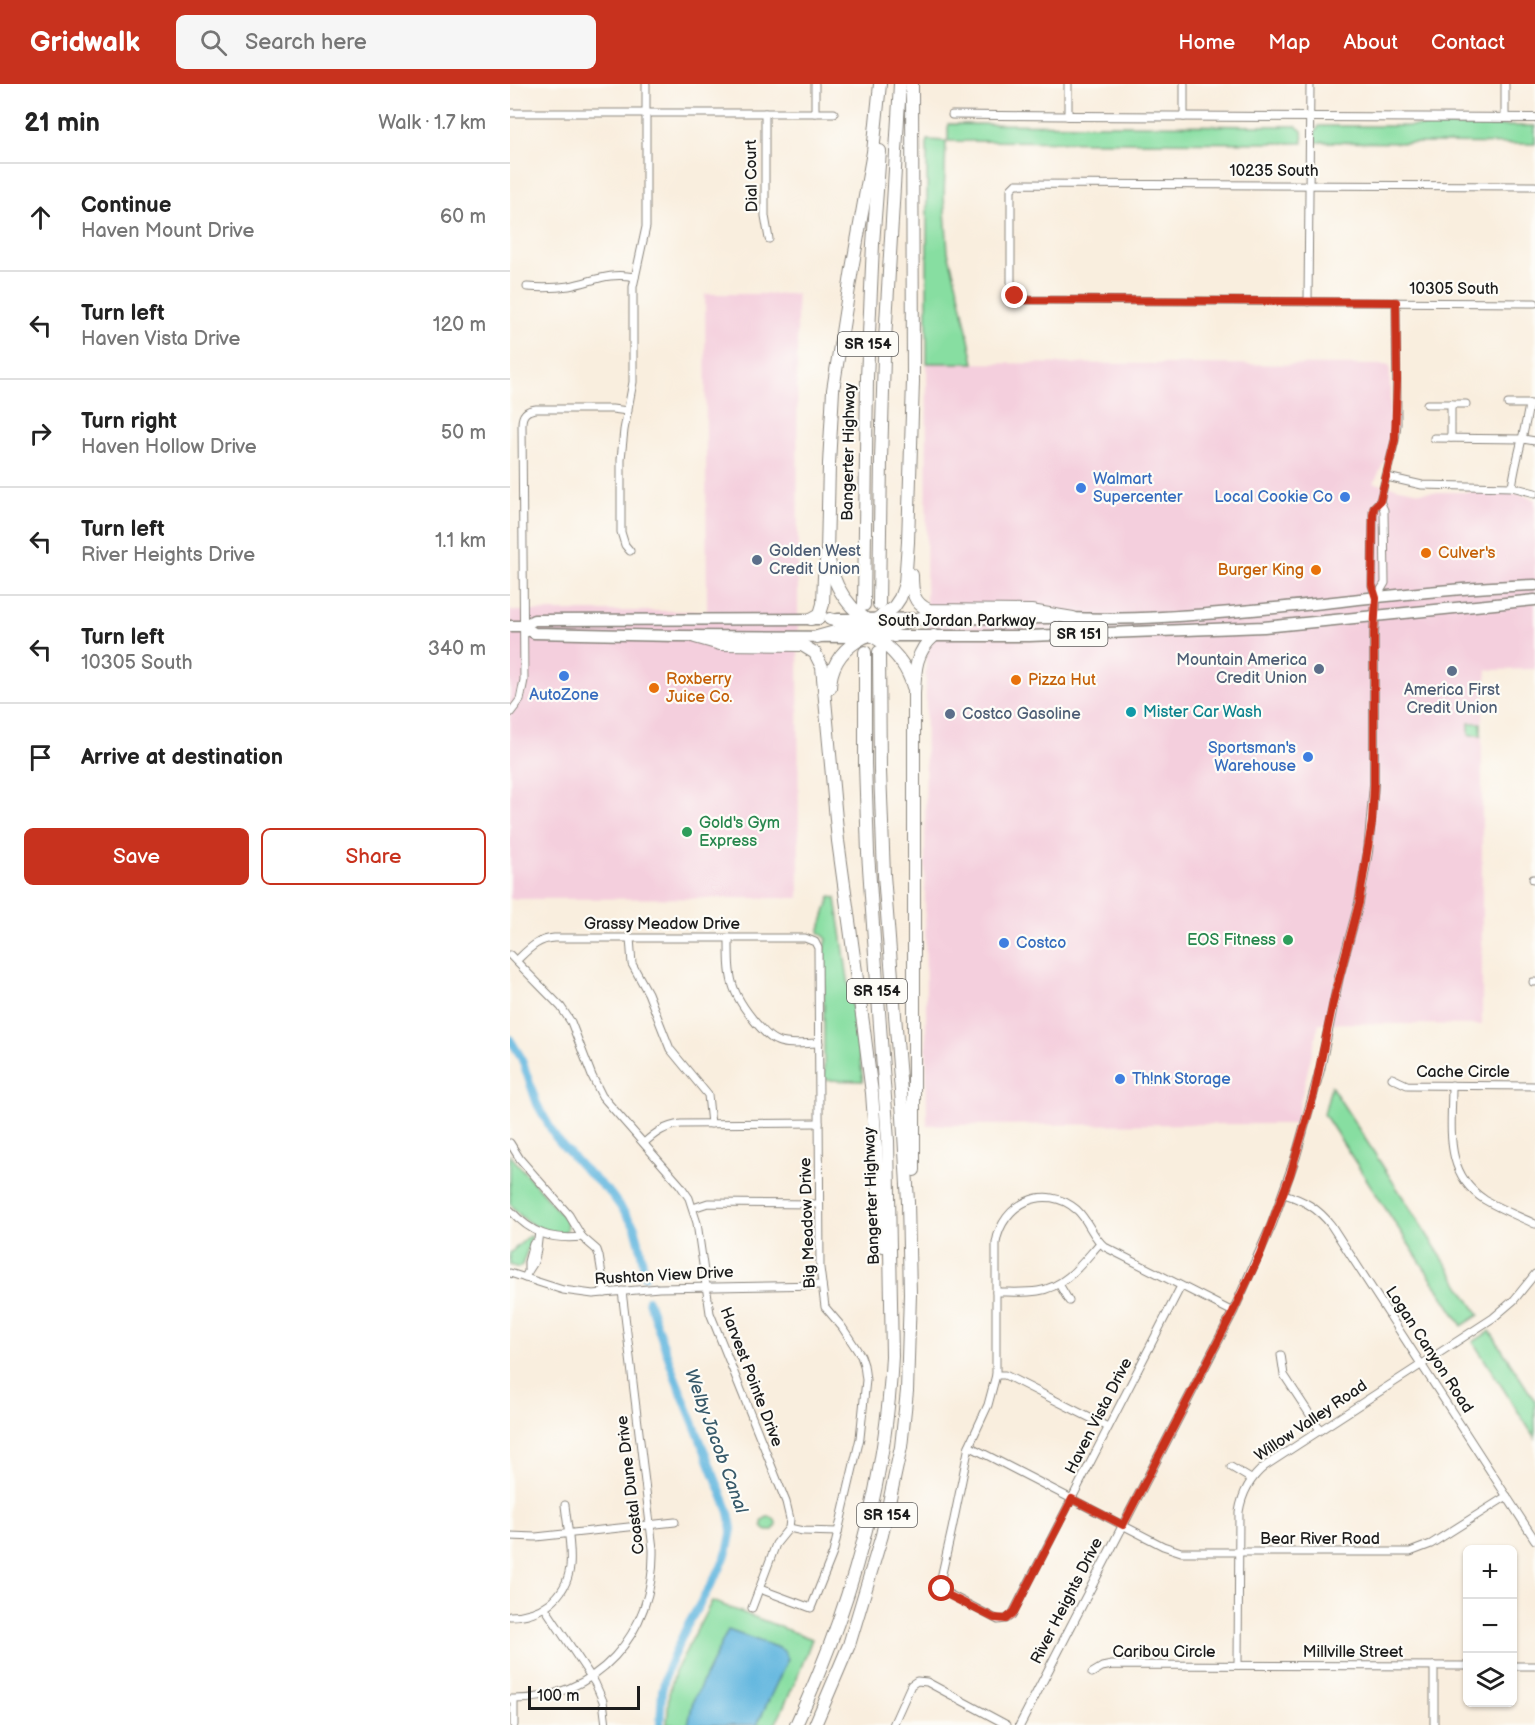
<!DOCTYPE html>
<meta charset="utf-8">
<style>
body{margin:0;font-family:"Balsamiq Sans",sans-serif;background:#f6f6f6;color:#222}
.controls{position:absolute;right:18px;bottom:18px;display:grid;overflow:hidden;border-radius:9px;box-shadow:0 2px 4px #0004}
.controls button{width:54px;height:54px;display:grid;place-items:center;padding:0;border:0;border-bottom:2px solid #e0e0e0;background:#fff;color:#222;font:30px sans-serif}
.scale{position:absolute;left:18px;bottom:15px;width:112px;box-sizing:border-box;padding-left:6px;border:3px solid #1c1c1c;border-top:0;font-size:16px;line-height:21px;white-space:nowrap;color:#1c1c1c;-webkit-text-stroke:4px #fdfcf7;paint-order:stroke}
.stop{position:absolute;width:18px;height:18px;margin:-14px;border:4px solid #c8321e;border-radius:50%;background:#fff}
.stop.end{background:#c8321e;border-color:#fff;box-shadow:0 2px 6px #0008}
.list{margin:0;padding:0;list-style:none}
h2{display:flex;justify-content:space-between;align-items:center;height:78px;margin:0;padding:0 24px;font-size:26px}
h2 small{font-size:20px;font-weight:400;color:#767676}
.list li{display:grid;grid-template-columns:39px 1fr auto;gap:18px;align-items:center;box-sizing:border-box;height:108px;padding:0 24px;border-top:2px solid #e0e0e0}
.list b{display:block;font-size:22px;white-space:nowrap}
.list p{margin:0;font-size:20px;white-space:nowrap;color:#767676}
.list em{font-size:20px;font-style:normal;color:#767676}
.actions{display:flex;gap:12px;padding:18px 24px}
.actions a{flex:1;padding:14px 0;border:2px solid #c8321e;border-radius:9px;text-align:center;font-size:21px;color:#c8321e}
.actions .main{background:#c8321e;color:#fff}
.icon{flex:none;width:33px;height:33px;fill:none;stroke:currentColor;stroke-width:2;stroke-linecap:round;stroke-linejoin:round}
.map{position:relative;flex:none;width:1025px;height:1641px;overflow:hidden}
header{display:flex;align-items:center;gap:36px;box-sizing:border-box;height:84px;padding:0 30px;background:#c8321e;color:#fff}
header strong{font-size:28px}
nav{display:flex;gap:33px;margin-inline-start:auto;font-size:21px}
.search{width:420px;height:54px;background:#f6f6f6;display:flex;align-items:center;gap:15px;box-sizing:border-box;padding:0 21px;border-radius:9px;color:#767676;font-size:22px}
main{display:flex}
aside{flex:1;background:#fff}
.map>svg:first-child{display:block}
</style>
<header>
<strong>Gridwalk</strong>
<div class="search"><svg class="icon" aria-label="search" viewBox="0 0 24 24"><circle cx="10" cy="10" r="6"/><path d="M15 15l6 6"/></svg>Search here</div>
<nav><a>Home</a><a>Map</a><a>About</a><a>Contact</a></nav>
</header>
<main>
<aside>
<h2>21 min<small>Walk · 1.7 km</small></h2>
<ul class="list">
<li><svg class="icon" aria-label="ahead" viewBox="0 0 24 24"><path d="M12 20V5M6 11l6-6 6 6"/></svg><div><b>Continue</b><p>Haven Mount Drive</p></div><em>60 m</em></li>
<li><svg class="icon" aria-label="left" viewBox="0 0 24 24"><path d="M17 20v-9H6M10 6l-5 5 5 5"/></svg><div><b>Turn left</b><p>Haven Vista Drive</p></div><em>120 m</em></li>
<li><svg class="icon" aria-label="right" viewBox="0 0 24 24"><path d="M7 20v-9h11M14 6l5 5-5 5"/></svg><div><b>Turn right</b><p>Haven Hollow Drive</p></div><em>50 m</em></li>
<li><svg class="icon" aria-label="left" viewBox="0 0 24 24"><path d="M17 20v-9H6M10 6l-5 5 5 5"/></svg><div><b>Turn left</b><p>River Heights Drive</p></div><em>1.1 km</em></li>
<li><svg class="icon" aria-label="left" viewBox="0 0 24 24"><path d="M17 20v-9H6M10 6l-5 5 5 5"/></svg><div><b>Turn left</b><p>10305 South</p></div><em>340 m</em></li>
<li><svg class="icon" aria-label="arrive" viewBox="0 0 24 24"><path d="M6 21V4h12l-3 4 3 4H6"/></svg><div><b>Arrive at destination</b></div></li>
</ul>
<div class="actions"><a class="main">Save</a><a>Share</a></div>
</aside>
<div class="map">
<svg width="1025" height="1641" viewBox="0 0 1025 1641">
<rect width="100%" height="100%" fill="#fdfcf7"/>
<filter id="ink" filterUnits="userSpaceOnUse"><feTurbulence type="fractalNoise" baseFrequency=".0167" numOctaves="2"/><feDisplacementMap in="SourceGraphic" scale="12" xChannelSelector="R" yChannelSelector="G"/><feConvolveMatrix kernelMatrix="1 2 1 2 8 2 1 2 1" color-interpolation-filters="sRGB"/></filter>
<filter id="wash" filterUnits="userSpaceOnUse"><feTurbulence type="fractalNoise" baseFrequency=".008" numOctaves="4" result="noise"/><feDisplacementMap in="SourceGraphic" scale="24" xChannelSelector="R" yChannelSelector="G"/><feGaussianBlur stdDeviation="1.35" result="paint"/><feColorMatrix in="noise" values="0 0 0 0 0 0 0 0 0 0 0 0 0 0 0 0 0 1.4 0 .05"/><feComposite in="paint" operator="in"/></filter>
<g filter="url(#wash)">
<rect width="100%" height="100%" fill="#f9eede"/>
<g fill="#f4cfdd">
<path d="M195,210h92l2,604 -289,1v-288h197z"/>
<path d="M417,279l463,2v75l-4,18 -12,25 46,9h81l19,2 15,6v169l-48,1 -5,54v301l-163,-2 -24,101 -368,1 -2,-226z"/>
</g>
<g fill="#87dea1" stroke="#527d5e" stroke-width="1.5">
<path d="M438,40l348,2 6,5 1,12 -355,-2z"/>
<path d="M809,42h216v18l-221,-2 1,-10z"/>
<path d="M417,56l19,1 -2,56 4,55 11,41 15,70h-47z"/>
<rect x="959" y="639" width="12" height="12"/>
<path d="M320,813l6,1 27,183 -39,-1v-128l3,-13 -8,-7z"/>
<path d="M821,1002l148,229 -17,11 -138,-212z"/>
<path d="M0,1071l56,65 1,9 -3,4c-12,1 -32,-7 -41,-15 -5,-4 -9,-10 -13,-14z"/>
<path d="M19,1152l3,1 -10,28 -4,3 -8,-3v-12z"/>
<path d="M980,1247l45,70v37l-62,-96z"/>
<circle cx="259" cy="1440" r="7"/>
<path d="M202,1517l100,38 -15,39 -22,47h-108l2,-32 6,-21z"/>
</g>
<path fill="#63b7df" stroke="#406a7e" stroke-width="1.5" d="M218,1546l51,18 6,4 3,7 -31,66h-69l5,-24z"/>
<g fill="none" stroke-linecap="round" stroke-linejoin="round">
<g stroke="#63b7df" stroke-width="8">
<path d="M0,955l11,18 16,47 19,34 25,28 30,28 24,33 5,19 5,30"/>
<path d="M138,1216l27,77 54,135 3,17 -4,20 -7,18 -35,61 -19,42 -5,21 -2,34"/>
</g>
</g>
</g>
<g filter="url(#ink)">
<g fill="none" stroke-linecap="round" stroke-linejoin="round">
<defs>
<g id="minor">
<path d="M305,0v29"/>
<path d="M674,0v33"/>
<path d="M995,0v34"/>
<path d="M0,29h324"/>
<path d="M255,29v103l4,23"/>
<path d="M442,31l116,1v-32"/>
<path d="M1025,102l-519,-2 -5,5v98l4,9 9,4 511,3"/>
<path d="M17,203c14,1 28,1 42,-1 26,-5 38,-14 66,-9"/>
<path d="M798,218l2,-218"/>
<path d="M917,320h39"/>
<path d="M998,320h27"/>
<path d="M924,354l89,1 12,2"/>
<path d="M941,354v-34"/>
<path d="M877,393l35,8 90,2 23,6"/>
<path d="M1002,403c4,-29 13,-54 17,-83"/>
<path d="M120,467l-5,-6 -4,-13v-73l3,-29 9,-48v-95l13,-60v-143"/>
<path d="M866,514l-4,-13 1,-74 1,-4 6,-6 15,-61 2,-16 -1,-122"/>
<path d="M866,514l9,-15 -1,-73 -4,-9"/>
<path d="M0,629l10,-13 4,-20 -2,-256c0,-9 4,-14 14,-15h76l16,2"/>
<path d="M1023,795h2"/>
<path d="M120,854l2,26 16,29 22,56 38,46 3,29"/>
<path d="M219,854c0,40 0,53 27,85 7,7 12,15 21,18 12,5 29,2 42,2"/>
<path d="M0,871l51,52 10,15 21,54 10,20 78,89 9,13 8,25 13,90 76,189 4,17 -1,9 -13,16 -24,64"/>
<path d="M6,877c12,-11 21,-22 38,-23h251l10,4 3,6 2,320 5,39 17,20 19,29 3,9 2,15 -6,58 -22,94 -5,21 -22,55 -51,-19"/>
<path d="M1023,898h2"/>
<path d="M882,994l15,7 128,1"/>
<path d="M942,1001c0,43 -9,88 33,115 15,9 33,16 50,24"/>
<path d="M0,1059l10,16 49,56 13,22 15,13 2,6 6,37"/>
<path d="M134,1059c11,-10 21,-17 37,-19l138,-1"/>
<path d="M774,1110c19,6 34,14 47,31l204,315"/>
<path d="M183,1124l15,-5 111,1"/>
<path d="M0,1126c22,24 41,30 72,27"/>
<path d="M18,1185v-7l5,-18 4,-2"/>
<path d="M0,1189l53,17 30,4 66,-6 163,-3"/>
<path d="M15,1194c2,-6 5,-9 8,-14 5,-10 4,-21 6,-31"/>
<path d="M549,1200l10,17"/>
<path d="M671,1202l-169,329 -6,4 -8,1 -53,-28 -4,-6v-8l11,-49 17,-83 19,-41 8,-30v-132c6,-39 49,-61 81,-33 12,11 15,27 28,37l128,65"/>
<path d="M486,1208c14,0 29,1 42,-1 28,-4 44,-28 62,-48"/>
<path d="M771,1271l3,20 36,55"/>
<path d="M486,1291h9l6,3 97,49"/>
<path d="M459,1362l194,100 18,6h229l21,-8 76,-48"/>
<path d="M721,1383l20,12"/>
<path d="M279,1444l14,3 35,1"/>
<path d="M0,1452l26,1 139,-15"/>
<path d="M35,1524l50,75 8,18 3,24"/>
<path d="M0,1532c30,0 56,-18 60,-49 2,-20 -3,-43 -5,-62"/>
<path d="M728,1581l1,-153c3,-19 11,-34 26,-46l228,-148 21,-18 21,-26"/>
<path d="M1002,1582h23"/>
<path d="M582,1589l10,-6 10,-2 356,1"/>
<path d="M0,1615c87,2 145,-66 143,-150l-31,-258"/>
<path d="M4,1616v25"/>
<path d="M383,1641l18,-40 6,-4 10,1 80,43"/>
<path d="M924,1641v-59"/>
</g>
<g id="tertiary">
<path d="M558,32l467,2"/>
<path d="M510,1641l213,-413 39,-88 24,-68 24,-86 19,-93 20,-74 9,-51 6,-67v-152l2,-35"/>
</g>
<g id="primary">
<path d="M556,534c32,1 64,1 96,-1 125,-6 248,-28 373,-32"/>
<path d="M328,535l212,-1"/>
<path d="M0,542h13l11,-6 285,-1"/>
<path d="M13,542l11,7 141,3 192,1"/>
<path d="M376,552h143l235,-9 271,-27"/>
</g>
<g id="motorway">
<path d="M319,477c8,38 31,59 65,75"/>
<path d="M402,491c0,17 1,28 17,35l102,1 42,7"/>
<path d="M369,520l2,-144 3,-103 16,-273"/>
<path d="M354,521l3,-227 6,-134 7,-93"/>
<path d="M301,535l9,-5 3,-10 1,-28 3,-23 2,-89 4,-74 19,-121 21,-117 7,-68"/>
<path d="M320,535c36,7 73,31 83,68"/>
<path d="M185,553l25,7 82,1 13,8 7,14 16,174 26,189 8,63 11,153"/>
<path d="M307,553l43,-12 17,-6 17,-12 6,-9 5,-14 3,-42 5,-161 -1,-297"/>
<path d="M320,604c1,-50 53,-59 91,-70"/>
<path d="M404,1086v-476c1,-23 1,-42 20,-58"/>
<path d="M286,1641c54,-116 90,-240 96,-369l-4,-215 -20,-288 -3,-89v-112"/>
<path d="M305,1641l34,-80 33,-110 19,-88 6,-56 3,-97 -2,-92 -5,-85 -19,-242 -4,-104 -1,-119"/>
</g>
</defs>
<use href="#minor" stroke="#8a857d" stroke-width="9"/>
<use href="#tertiary" stroke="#8a857d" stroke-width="10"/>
<use href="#primary" stroke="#8a857d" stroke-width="13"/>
<use href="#motorway" stroke="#8a857d" stroke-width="14"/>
<use href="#minor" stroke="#fff" stroke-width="7"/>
<use href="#tertiary" stroke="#fff" stroke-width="8"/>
<use href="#primary" stroke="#fff" stroke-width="10"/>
<use href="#motorway" stroke="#fff" stroke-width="12"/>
</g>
</g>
<g fill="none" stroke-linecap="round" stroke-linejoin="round" filter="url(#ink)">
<path stroke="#c8321e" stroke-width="8" d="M432,1505l6,6 46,23 12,1 8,-7 58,-113 51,26 110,-213 27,-58 30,-79 24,-81 20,-96 25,-95 13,-81 2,-38v-151l2,-35 -4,-13 1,-70 1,-8 6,-6 15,-61 2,-60 -1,-78 -372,-2 -9,-4"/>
</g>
<g fill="#3f7fe0" stroke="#fdfcf7" stroke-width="2">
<circle cx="571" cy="404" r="6"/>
<circle cx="835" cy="413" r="6"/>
<circle cx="54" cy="592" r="6"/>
<circle cx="798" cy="673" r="6"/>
<circle cx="494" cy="859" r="6"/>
<circle cx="610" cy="995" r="6"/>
</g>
<g fill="#e8710a" stroke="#fdfcf7" stroke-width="2">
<circle cx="916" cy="469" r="6"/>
<circle cx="806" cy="486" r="6"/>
<circle cx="506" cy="596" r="6"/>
<circle cx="144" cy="604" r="6"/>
</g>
<g fill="#5c6f8a" stroke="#fdfcf7" stroke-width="2">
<circle cx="247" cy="476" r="6"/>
<circle cx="809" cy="585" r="6"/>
<circle cx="942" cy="587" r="6"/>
<circle cx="440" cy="630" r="6"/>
</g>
<circle fill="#0f9aa8" stroke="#fdfcf7" stroke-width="2" cx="621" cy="628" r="6"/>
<g fill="#2e9e5b" stroke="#fdfcf7" stroke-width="2">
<circle cx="177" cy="748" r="6"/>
<circle cx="778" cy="856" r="6"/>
</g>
<g text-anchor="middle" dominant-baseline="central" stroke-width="4.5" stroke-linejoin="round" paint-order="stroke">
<g fill="#fdfcf7" stroke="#605f5e" stroke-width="1.5">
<rect x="328" y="248" width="60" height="24" rx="4.5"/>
<rect x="540.5" y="538" width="57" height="24" rx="4.5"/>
<rect x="337" y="895" width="60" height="24" rx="4.5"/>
<rect x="347" y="1419" width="60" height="24" rx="4.5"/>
</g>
<g font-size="15" font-weight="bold" fill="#1c1c1c">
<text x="358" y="260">SR 154</text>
<text x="569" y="550">SR 151</text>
<text x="367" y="907">SR 154</text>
<text x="377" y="1431">SR 154</text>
</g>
<g font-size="16" fill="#1c1c1c" stroke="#fdfcf7">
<text x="764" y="87">10235 South</text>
<text transform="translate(242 92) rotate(-91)">Dial Court</text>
<text x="944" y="205">10305 South</text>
<text transform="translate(339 368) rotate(-89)">Bangerter Highway</text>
<text x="447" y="537">South Jordan Parkway</text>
<text x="152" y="840">Grassy Meadow Drive</text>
<text x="953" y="988">Cache Circle</text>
<text transform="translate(362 1112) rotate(-92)">Bangerter Highway</text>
<text transform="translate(298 1139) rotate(-92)">Big Meadow Drive</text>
<text transform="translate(154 1192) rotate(-3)">Rushton View Drive</text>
<text transform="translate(919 1266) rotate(57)">Logan Canyon Road</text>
<text transform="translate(241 1293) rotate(69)">Harvest Pointe Drive</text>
<text transform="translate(589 1332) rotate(-63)">Haven Vista Drive</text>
<text transform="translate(801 1337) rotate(-34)">Willow Valley Road</text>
<text transform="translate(121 1401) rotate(-97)">Coastal Dune Drive</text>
<text x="810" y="1455">Bear River Road</text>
<text transform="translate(557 1517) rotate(-63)">River Heights Drive</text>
<text x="654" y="1568">Caribou Circle</text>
<text x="843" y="1568">Millville Street</text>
</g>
<g font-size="16" fill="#366cbe" stroke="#fdfcf7" text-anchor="start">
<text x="583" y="395">Walmart<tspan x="583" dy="18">Supercenter</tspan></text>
<text x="823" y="413" text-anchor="end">Local Cookie Co</text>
<text x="54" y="611" text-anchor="middle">AutoZone</text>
<text x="786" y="664" text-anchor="end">Sportsman's<tspan x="786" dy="18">Warehouse</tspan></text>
<text x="506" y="859">Costco</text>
<text x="622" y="995">Th!nk Storage</text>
</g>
<g font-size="16" fill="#4e5e75" stroke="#fdfcf7" text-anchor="start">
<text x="259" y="467">Golden West<tspan x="259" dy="18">Credit Union</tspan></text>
<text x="797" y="576" text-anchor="end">Mountain America<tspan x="797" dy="18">Credit Union</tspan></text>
<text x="942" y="606" text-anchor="middle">America First<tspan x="942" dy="18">Credit Union</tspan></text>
<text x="452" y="630">Costco Gasoline</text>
</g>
<g font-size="16" fill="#c56008" stroke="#fdfcf7" text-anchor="start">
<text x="928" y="469">Culver's</text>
<text x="794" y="486" text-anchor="end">Burger King</text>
<text x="156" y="595">Roxberry<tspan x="156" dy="18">Juice Co.</tspan></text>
<text x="518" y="596">Pizza Hut</text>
</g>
<g font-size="16" fill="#0d838f" stroke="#fdfcf7" text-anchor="start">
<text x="633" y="628">Mister Car Wash</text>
</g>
<g font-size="16" fill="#27864d" stroke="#fdfcf7" text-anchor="start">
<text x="189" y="739">Gold's Gym<tspan x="189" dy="18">Express</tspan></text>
<text x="766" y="856" text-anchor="end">EOS Fitness</text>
</g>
<g font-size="18" font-style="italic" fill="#385a6a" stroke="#fdfcf7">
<text transform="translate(206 1357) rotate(70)">Welby Jacob Canal</text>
</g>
</g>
</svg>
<div class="controls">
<button>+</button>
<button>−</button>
<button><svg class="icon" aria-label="layers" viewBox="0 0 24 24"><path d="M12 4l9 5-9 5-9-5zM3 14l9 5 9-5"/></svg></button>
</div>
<div class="scale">100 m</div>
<div class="stop" style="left:432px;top:1505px"></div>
<div class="stop end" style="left:505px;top:212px"></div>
</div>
</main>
